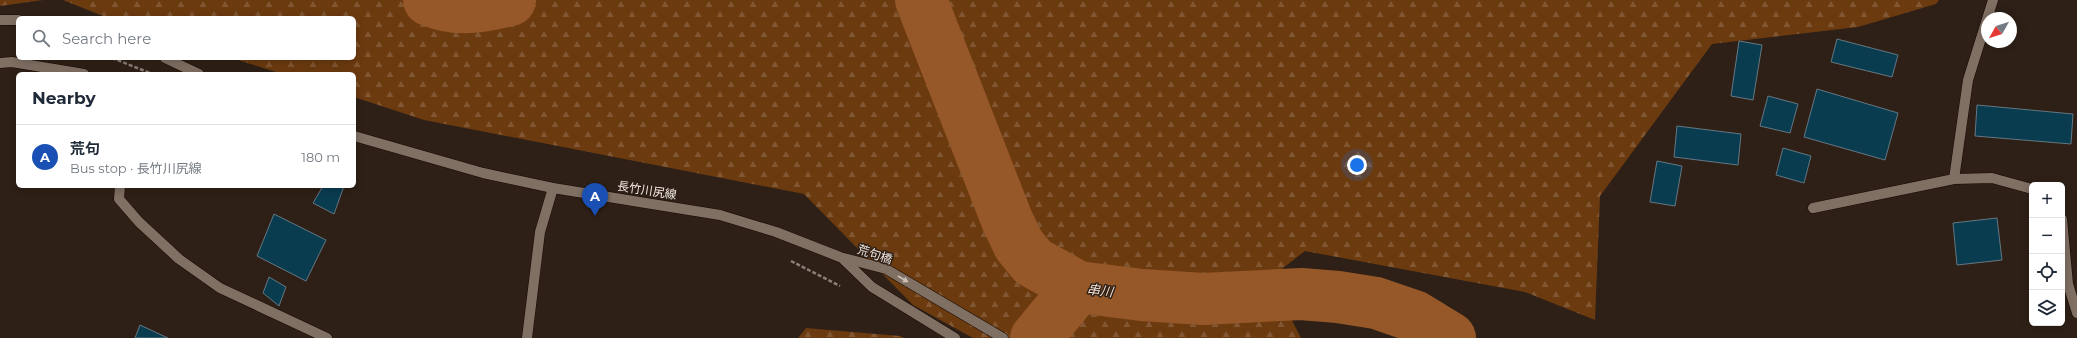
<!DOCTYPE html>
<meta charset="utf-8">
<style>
body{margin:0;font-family:Montserrat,"Noto Sans JP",sans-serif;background:#f6f6f7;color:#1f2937}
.controls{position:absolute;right:12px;bottom:12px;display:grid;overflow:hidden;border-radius:6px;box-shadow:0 2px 10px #0003}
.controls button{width:36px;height:36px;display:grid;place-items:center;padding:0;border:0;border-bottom:1px solid #e0e1e3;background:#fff;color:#1f2937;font:20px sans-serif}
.compass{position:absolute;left:1981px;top:12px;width:36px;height:36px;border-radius:50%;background:#fff;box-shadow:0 2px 10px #0003;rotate:231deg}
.you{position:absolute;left:1357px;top:165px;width:14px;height:14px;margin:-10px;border:3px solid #fff;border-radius:50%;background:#1a73e8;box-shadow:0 0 0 6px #1a73e833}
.badge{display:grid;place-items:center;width:26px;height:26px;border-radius:50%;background:#406f8a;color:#fff;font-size:13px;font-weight:700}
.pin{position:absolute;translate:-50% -33px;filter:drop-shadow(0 1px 2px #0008)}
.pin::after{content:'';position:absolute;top:21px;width:14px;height:12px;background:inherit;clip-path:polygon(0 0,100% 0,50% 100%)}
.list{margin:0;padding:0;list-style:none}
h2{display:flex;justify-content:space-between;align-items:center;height:52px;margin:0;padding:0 16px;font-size:17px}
h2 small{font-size:13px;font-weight:400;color:#747a83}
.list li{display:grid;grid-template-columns:26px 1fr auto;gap:12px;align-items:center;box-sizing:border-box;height:64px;padding:0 16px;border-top:1px solid #e0e1e3}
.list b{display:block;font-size:15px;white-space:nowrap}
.list p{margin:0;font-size:13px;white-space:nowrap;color:#747a83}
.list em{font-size:13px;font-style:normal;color:#747a83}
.icon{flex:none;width:22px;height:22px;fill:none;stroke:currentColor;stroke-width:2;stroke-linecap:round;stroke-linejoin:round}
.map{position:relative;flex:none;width:2077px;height:338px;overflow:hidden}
.search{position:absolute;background:#fff;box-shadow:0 2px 10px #0003;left:16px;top:16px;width:340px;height:44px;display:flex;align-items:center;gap:10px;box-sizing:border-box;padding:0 14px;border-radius:6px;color:#747a83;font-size:15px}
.panel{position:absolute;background:#fff;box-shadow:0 2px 10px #0003;left:16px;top:72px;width:340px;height:116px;border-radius:6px}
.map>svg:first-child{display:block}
</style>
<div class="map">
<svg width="2077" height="338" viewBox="0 0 2077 338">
<defs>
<pattern id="forest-firs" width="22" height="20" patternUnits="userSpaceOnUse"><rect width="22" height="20" fill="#6c3a0f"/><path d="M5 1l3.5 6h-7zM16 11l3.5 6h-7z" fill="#815632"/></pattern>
</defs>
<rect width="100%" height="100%" fill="#2e2016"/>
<g fill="url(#forest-firs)">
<path d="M0,0h43l-43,6z"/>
<path d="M63,0h1876l-3,4 -78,23 -146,17 -112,152 -5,124 -70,-28 -220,-41 -35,27 31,60h-328l-60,-33 -109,-111 -380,-74 -70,-23v-23h-72l-50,-16h122v-40h-246z"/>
<path d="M806,328l94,8 4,2h-106z"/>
</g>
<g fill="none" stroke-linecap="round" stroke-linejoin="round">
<g stroke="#965828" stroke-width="52">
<path d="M429,0c27,12 53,7 81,0"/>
<path d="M921,0l86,220 12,25 14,17 45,25 64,8 61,4 98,-5 37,3 38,6 38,13 36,22"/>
<path d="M1036,338l42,-51"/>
</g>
</g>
<g fill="#0a3c50" stroke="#647782">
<path d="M1837,39l61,16 -6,22 -61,-15z"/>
<path d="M1739,41l23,4 -9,55 -22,-4z"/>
<path d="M1817,89l81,24 -13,47 -81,-23z"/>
<path d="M1768,96l30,8 -8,29 -30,-7z"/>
<path d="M1977,105l96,9 -2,30 -96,-8z"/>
<path d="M1677,126l64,8 -3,31 -64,-8z"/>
<path d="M1783,148l28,8 -7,27 -28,-8z"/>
<path d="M1657,161l25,5 -7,40 -25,-4z"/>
<path d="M323,186h21l-10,28 -21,-11z"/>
<path d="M274,214l52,26 -20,41 -49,-25z"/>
<path d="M1997,218l5,42 -45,5 -4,-42z"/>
<path d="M269,277l17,10 -7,19 -16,-13z"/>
<path d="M140,325l28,13h-33z"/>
</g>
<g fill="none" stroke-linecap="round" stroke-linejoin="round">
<defs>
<g id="service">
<path d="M0,63l12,-1 72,12"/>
<path d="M120,186l-1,13 20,23 40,37 41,29 107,50"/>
<path d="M527,338l13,-106 13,-44"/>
</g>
<g id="minor">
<path d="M1954,179l14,-99 25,-80"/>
<path d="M1813,208l141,-29 38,-1 40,11"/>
<path d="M2062,219l6,65 9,29"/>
</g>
<g id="secondary">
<path d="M0,20h18"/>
<path d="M165,58l34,16"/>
<path d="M354,136l129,37 70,15 167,27 56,17 64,25 46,12 117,69"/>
<path d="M842,258l30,29 83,51"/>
</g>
</defs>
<use href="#service" stroke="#150903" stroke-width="11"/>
<use href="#minor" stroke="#150903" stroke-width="11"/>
<use href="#secondary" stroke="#150903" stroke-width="11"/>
<g stroke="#8b7f77" stroke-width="2.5" stroke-dasharray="4 2" stroke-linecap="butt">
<path d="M112,58l38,15"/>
<path d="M791,261l49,25"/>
</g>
<use href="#service" stroke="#806f63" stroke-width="10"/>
<use href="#minor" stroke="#806f63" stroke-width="10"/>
<use href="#secondary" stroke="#806f63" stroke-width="10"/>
</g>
<defs><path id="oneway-solid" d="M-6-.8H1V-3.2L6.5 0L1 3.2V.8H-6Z"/></defs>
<use fill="#cec2ba" href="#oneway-solid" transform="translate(903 279) rotate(30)"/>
<g text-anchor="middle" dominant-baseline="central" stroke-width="3" stroke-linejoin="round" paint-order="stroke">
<g font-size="12" fill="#efe6df" stroke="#2e2016">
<text transform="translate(647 190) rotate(9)">長竹川尻線</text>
<text transform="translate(875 254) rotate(18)">荒句橋</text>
</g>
<g font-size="13" font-style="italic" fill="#f3e0d4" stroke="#2e2016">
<text transform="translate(1100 290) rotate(7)">串川</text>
</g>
</g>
</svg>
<div class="controls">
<button>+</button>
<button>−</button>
<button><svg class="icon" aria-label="locate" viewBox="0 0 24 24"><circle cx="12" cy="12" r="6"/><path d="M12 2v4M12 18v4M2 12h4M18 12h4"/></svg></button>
<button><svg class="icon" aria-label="layers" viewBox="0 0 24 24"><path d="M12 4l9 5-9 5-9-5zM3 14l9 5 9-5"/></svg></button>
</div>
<svg class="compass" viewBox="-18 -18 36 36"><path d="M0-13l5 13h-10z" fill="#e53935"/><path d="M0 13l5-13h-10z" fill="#747a83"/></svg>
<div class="you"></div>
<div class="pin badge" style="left:595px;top:216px;background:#1a4fb4">A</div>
<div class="search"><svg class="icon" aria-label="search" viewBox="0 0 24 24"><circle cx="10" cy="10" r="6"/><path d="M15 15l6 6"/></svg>Search here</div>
<section class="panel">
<h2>Nearby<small></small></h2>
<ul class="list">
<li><span class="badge" style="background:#1a4fb4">A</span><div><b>荒句</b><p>Bus stop · 長竹川尻線</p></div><em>180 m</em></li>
</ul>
</section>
</div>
